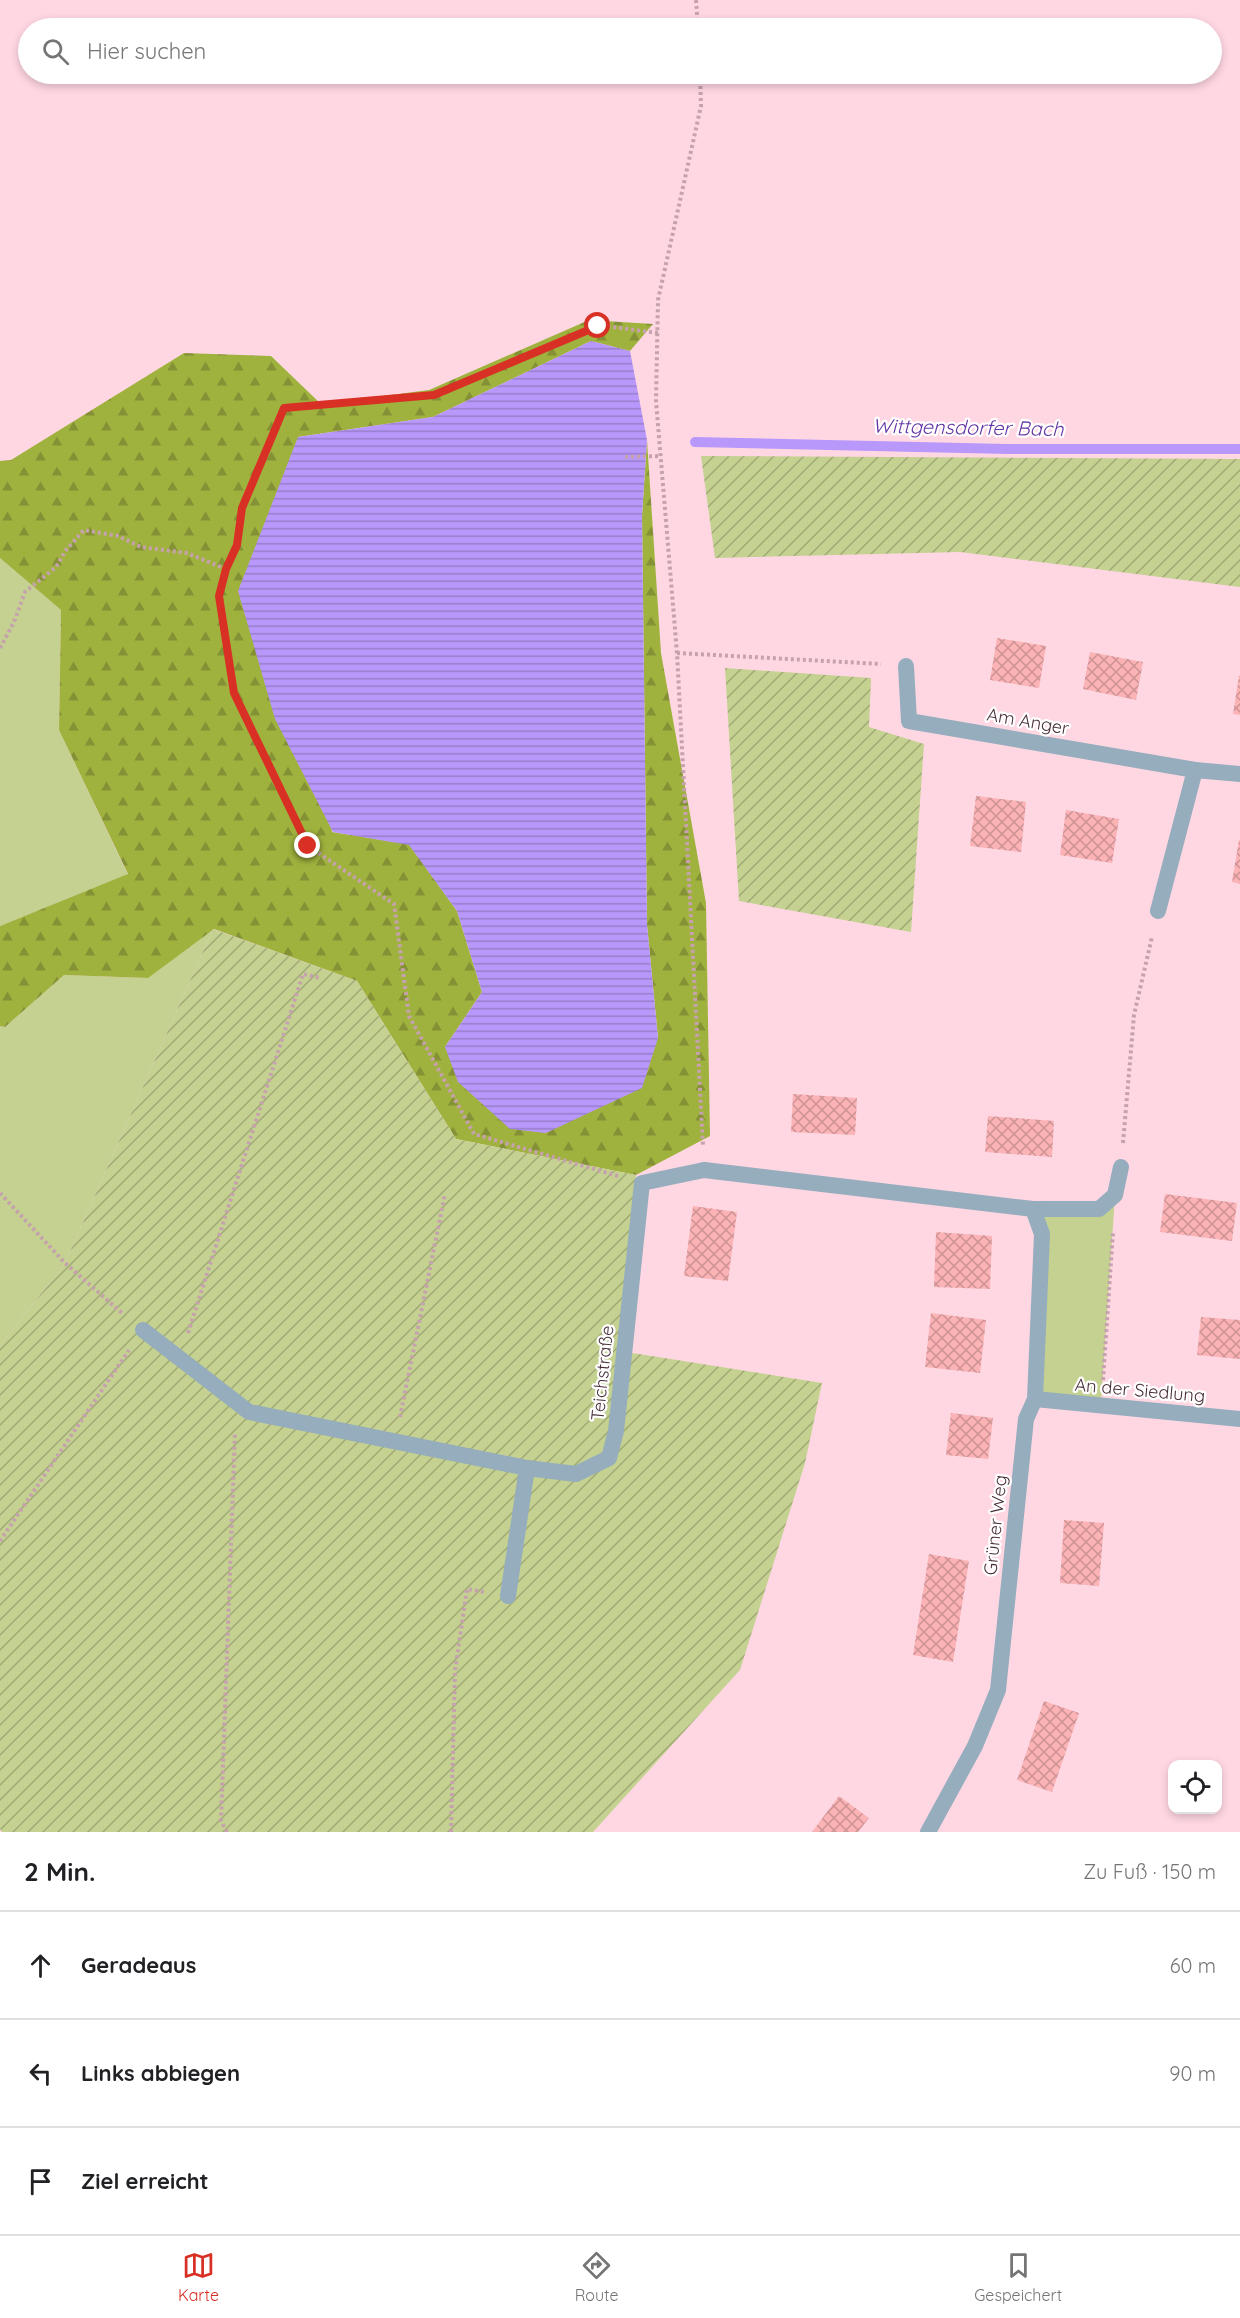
<!DOCTYPE html>
<html lang="de">
<meta charset="utf-8">
<style>
body{margin:0;font-family:Quicksand,sans-serif;background:#f2f2f2;color:#202124}
.controls{position:absolute;right:18px;bottom:18px;display:grid;overflow:hidden;border-radius:12px;box-shadow:0 3px 9px #0003}
.controls button{width:54px;height:54px;display:grid;place-items:center;padding:0;border:0;border-bottom:2px solid #e0e0e0;background:#fff;color:#202124;font:30px sans-serif}
.stop{position:absolute;width:18px;height:18px;margin:-14px;border:4px solid #d93025;border-radius:50%;background:#fff}
.stop.end{background:#d93025;border-color:#fff;box-shadow:0 2px 6px #0008}
.list{margin:0;padding:0;list-style:none}
h2{display:flex;justify-content:space-between;align-items:center;height:78px;margin:0;padding:0 24px;font-size:26px}
h2 small{font-size:20px;font-weight:400;color:#757577}
.list li{display:grid;grid-template-columns:39px 1fr auto;gap:18px;align-items:center;box-sizing:border-box;height:108px;padding:0 24px;border-top:2px solid #e0e0e0}
.list b{display:block;font-size:22px;white-space:nowrap}
.list em{font-size:20px;font-style:normal;color:#757577}
.icon{flex:none;width:33px;height:33px;fill:none;stroke:currentColor;stroke-width:2;stroke-linecap:round;stroke-linejoin:round}
.map{position:relative;flex:none;width:1240px;height:1832px;overflow:hidden}
.search{position:absolute;background:#fff;box-shadow:0 3px 9px #0003;left:18px;right:18px;top:18px;height:66px;display:flex;align-items:center;gap:15px;box-sizing:border-box;padding:0 21px;border-radius:33px;color:#757577;font-size:22px}
.sheet{height:402px;background:#fff}
nav{display:flex;justify-content:space-around;align-items:center;box-sizing:border-box;height:84px;border-top:2px solid #e0e0e0;background:#fff;font-size:16px;color:#757577}
nav a{display:grid;justify-items:center;gap:3px}
nav .on{color:#d93025}
.map>svg:first-child{display:block}
</style>
<div class="map">
<svg width="1240" height="1832" viewBox="0 0 1240 1832">
<defs>
<pattern id="forest-firs" width="22" height="20" patternUnits="userSpaceOnUse" patternTransform="scale(1.5)"><rect width="22" height="20" fill="#a0b23e"/><path d="M5 1l3.5 6h-7zM16 11l3.5 6h-7z" fill="#849135"/></pattern>
<pattern id="garden-furrows" width="10" height="10" patternUnits="userSpaceOnUse" patternTransform="scale(1.5)"><rect width="10" height="10" fill="#c4d190"/><path d="M-1 1l2-2M0 10L10 0M9 11l2-2" fill="none" stroke="#a1aa77"/></pattern>
<pattern id="water-rules" width="6" height="5" patternUnits="userSpaceOnUse" patternTransform="scale(1.5)"><rect width="6" height="5" fill="#b899fb"/><path d="M0 2.5h6" fill="none" stroke="#987dcc"/></pattern>
<pattern id="building-cross-hatch" width="8" height="8" patternUnits="userSpaceOnUse" patternTransform="scale(1.5)"><rect width="8" height="8" fill="#fbb3b5"/><path d="M0 0l8 8M0 8l8-8" fill="none" stroke="#cd9294"/></pattern>
</defs>
<rect width="100%" height="100%" fill="#ffd7e3"/>
<g fill="#c4d190">
<path d="M0,558l61,52 -2,120 69,145 -128,51z"/>
<path d="M213,929l-148,334 -65,83v-320l5,1 59,-52 83,3z"/>
<path d="M1115,1195l-14,210 -66,-6 7,-165 -9,-25h65z"/>
</g>
<path fill="url(#forest-firs)" d="M589,320l64,4 -23,27 -39,-10 -158,76 -135,20 34,395 77,12 48,67 25,81 -37,55 213,-9 -11,-113 -5,-409 5,-76 14,213 45,250 4,233 -74,39 -180,-36 -99,-158 -143,-52 -66,49 -84,-3 -59,52 -5,-1v-100l128,-52 -69,-144 2,-120 -61,-52v-97l11,-1 173,-107 87,3 50,48 108,-14z"/>
<g fill="url(#garden-furrows)">
<path d="M701,456l539,3v128l-280,-35 -245,6z"/>
<path d="M725,668l146,10 -2,49 55,17 -13,188 -172,-31z"/>
<path d="M213,929l144,52 99,158 180,36 -10,177 196,31 -17,80 -65,207 -147,162h-591l-2,-3v-483l65,-83z"/>
</g>
<path fill="url(#water-rules)" d="M591,341l39,10 17,89 -5,76 5,409 11,113 -16,50 -96,45 -36,-4 -52,-47 -13,-35 37,-55 -25,-81 -48,-66 -76,-13 -58,-113 -37,-128 60,-154 135,-20z"/>
<g fill="none" stroke-linecap="round" stroke-linejoin="round">
<path stroke="#b899fb" stroke-width="10" d="M695,442l312,7h233"/>
</g>
<g fill="url(#building-cross-hatch)">
<path d="M997,638l49,8 -7,42 -49,-8z"/>
<path d="M1090,652l53,10 -7,38 -53,-11z"/>
<path d="M1239,676h1v39l-7,-1z"/>
<path d="M976,796l50,6 -5,50 -51,-6z"/>
<path d="M1066,810l53,9 -7,44 -52,-8z"/>
<path d="M1239,840h1v44l-8,-2z"/>
<path d="M793,1094l64,4 -2,37 -64,-3z"/>
<path d="M988,1116l66,5 -2,36 -67,-5z"/>
<path d="M1165,1194l72,9 -5,38 -72,-9z"/>
<path d="M693,1206l44,6 -9,69 -44,-5z"/>
<path d="M936,1232l56,4 -2,53 -56,-2z"/>
<path d="M931,1313l55,7 -6,53 -55,-6z"/>
<path d="M1201,1317l39,3v39l-43,-4z"/>
<path d="M951,1413l42,5 -5,41 -42,-4z"/>
<path d="M1064,1520l40,3 -5,63 -39,-3z"/>
<path d="M929,1554l40,7 -16,101 -40,-7z"/>
<path d="M1044,1701l35,12 -27,79 -35,-12z"/>
<path d="M839,1796l30,22 -11,14h-46z"/>
</g>
<g fill="none" stroke-linecap="round" stroke-linejoin="round">
<g stroke="#c5a2ad" stroke-width="4" stroke-dasharray="3 3" stroke-linecap="butt">
<path d="M696,0l2,28"/>
<path d="M700,74l1,32 -43,194 -2,101 21,252 26,493"/>
<path d="M625,457l35,-1"/>
<path d="M0,648l14,-26 11,-30 31,-25 10,-17 18,-20 34,6 23,11 46,6 39,16"/>
<path d="M677,653l204,11"/>
<path d="M1123,1143l11,-128 18,-78"/>
<path d="M618,1176l-144,-42 -65,-118 -15,-112 -86,-58 -74,-153 -15,-97 7,-27 11,-24 5,-37 42,-100 150,-13 164,-70 60,8"/>
<path d="M0,1193l65,70 58,51"/>
<path d="M188,1333l115,-359 17,4"/>
<path d="M1103,1380l10,-148"/>
<path d="M400,1417l45,-223"/>
<path d="M0,1541l129,-191"/>
<path d="M227,1832l-6,-11 14,-388"/>
<path d="M451,1832l4,-161 12,-82 17,3"/>
</g>
<g stroke="#95adbd" stroke-width="16">
<path d="M1033,1209h66l16,-14 6,-28"/>
<path d="M143,1330l106,82 278,56 49,6 33,-16 7,-27 26,-248 62,-13"/>
<path d="M508,1596l19,-128"/>
</g>
<g stroke="#95adbd" stroke-width="16">
<path d="M906,666l3,55 286,49 45,4"/>
<path d="M1158,911l37,-141"/>
<path d="M704,1170l329,39 9,25 -7,165 -9,20 -28,271 -23,56 -47,86"/>
<path d="M1035,1399l205,20"/>
</g>
</g>
<g fill="none" stroke-linecap="round" stroke-linejoin="round">
<path stroke="#d93025" stroke-width="8" d="M308,846l-74,-153 -15,-97 7,-27 11,-24 5,-37 42,-100 150,-13 164,-69"/>
</g>
<g text-anchor="middle" dominant-baseline="central" stroke-width="4.5" stroke-linejoin="round" paint-order="stroke">
<g font-size="18" fill="#492f38" stroke="#fff">
<text transform="translate(1028 721) rotate(10)">Am Anger</text>
<text transform="translate(602 1373) rotate(-84)">Teichstraße</text>
<text transform="translate(1140 1390) rotate(5)">An der Siedlung</text>
<text transform="translate(995 1525) rotate(-84)">Grüner Weg</text>
</g>
<g font-size="20" font-style="italic" fill="#6336a6" stroke="#fff">
<text transform="translate(968 427) rotate(1)">Wittgensdorfer Bach</text>
</g>
</g>
</svg>
<div class="controls">
<button><svg class="icon" aria-label="locate" viewBox="0 0 24 24"><circle cx="12" cy="12" r="6"/><path d="M12 2v4M12 18v4M2 12h4M18 12h4"/></svg></button>
</div>
<div class="stop" style="left:598px;top:326px"></div>
<div class="stop end" style="left:308px;top:846px"></div>
<div class="search"><svg class="icon" aria-label="search" viewBox="0 0 24 24"><circle cx="10" cy="10" r="6"/><path d="M15 15l6 6"/></svg>Hier suchen</div>
</div>
<section class="sheet">
<h2>2 Min.<small>Zu Fuß · 150 m</small></h2>
<ul class="list">
<li><svg class="icon" aria-label="ahead" viewBox="0 0 24 24"><path d="M12 20V5M6 11l6-6 6 6"/></svg><div><b>Geradeaus</b></div><em>60 m</em></li>
<li><svg class="icon" aria-label="left" viewBox="0 0 24 24"><path d="M17 20v-9H6M10 6l-5 5 5 5"/></svg><div><b>Links abbiegen</b></div><em>90 m</em></li>
<li><svg class="icon" aria-label="arrive" viewBox="0 0 24 24"><path d="M6 21V4h12l-3 4 3 4H6"/></svg><div><b>Ziel erreicht</b></div></li>
</ul>
</section>
<nav>
<a class="on"><svg class="icon" aria-label="map" viewBox="0 0 24 24"><path d="M3 6l6-2 6 2 6-2v14l-6 2-6-2-6 2zM9 4v14M15 6v14"/></svg>Karte</a>
<a><svg class="icon" aria-label="directions" viewBox="0 0 24 24"><path d="M12 3l9 9-9 9-9-9zM9 14v-3h6M13 9l2 2-2 2"/></svg>Route</a>
<a><svg class="icon" aria-label="saved" viewBox="0 0 24 24"><path d="M7 4h10v16l-5-4-5 4z"/></svg>Gespeichert</a>
</nav>
